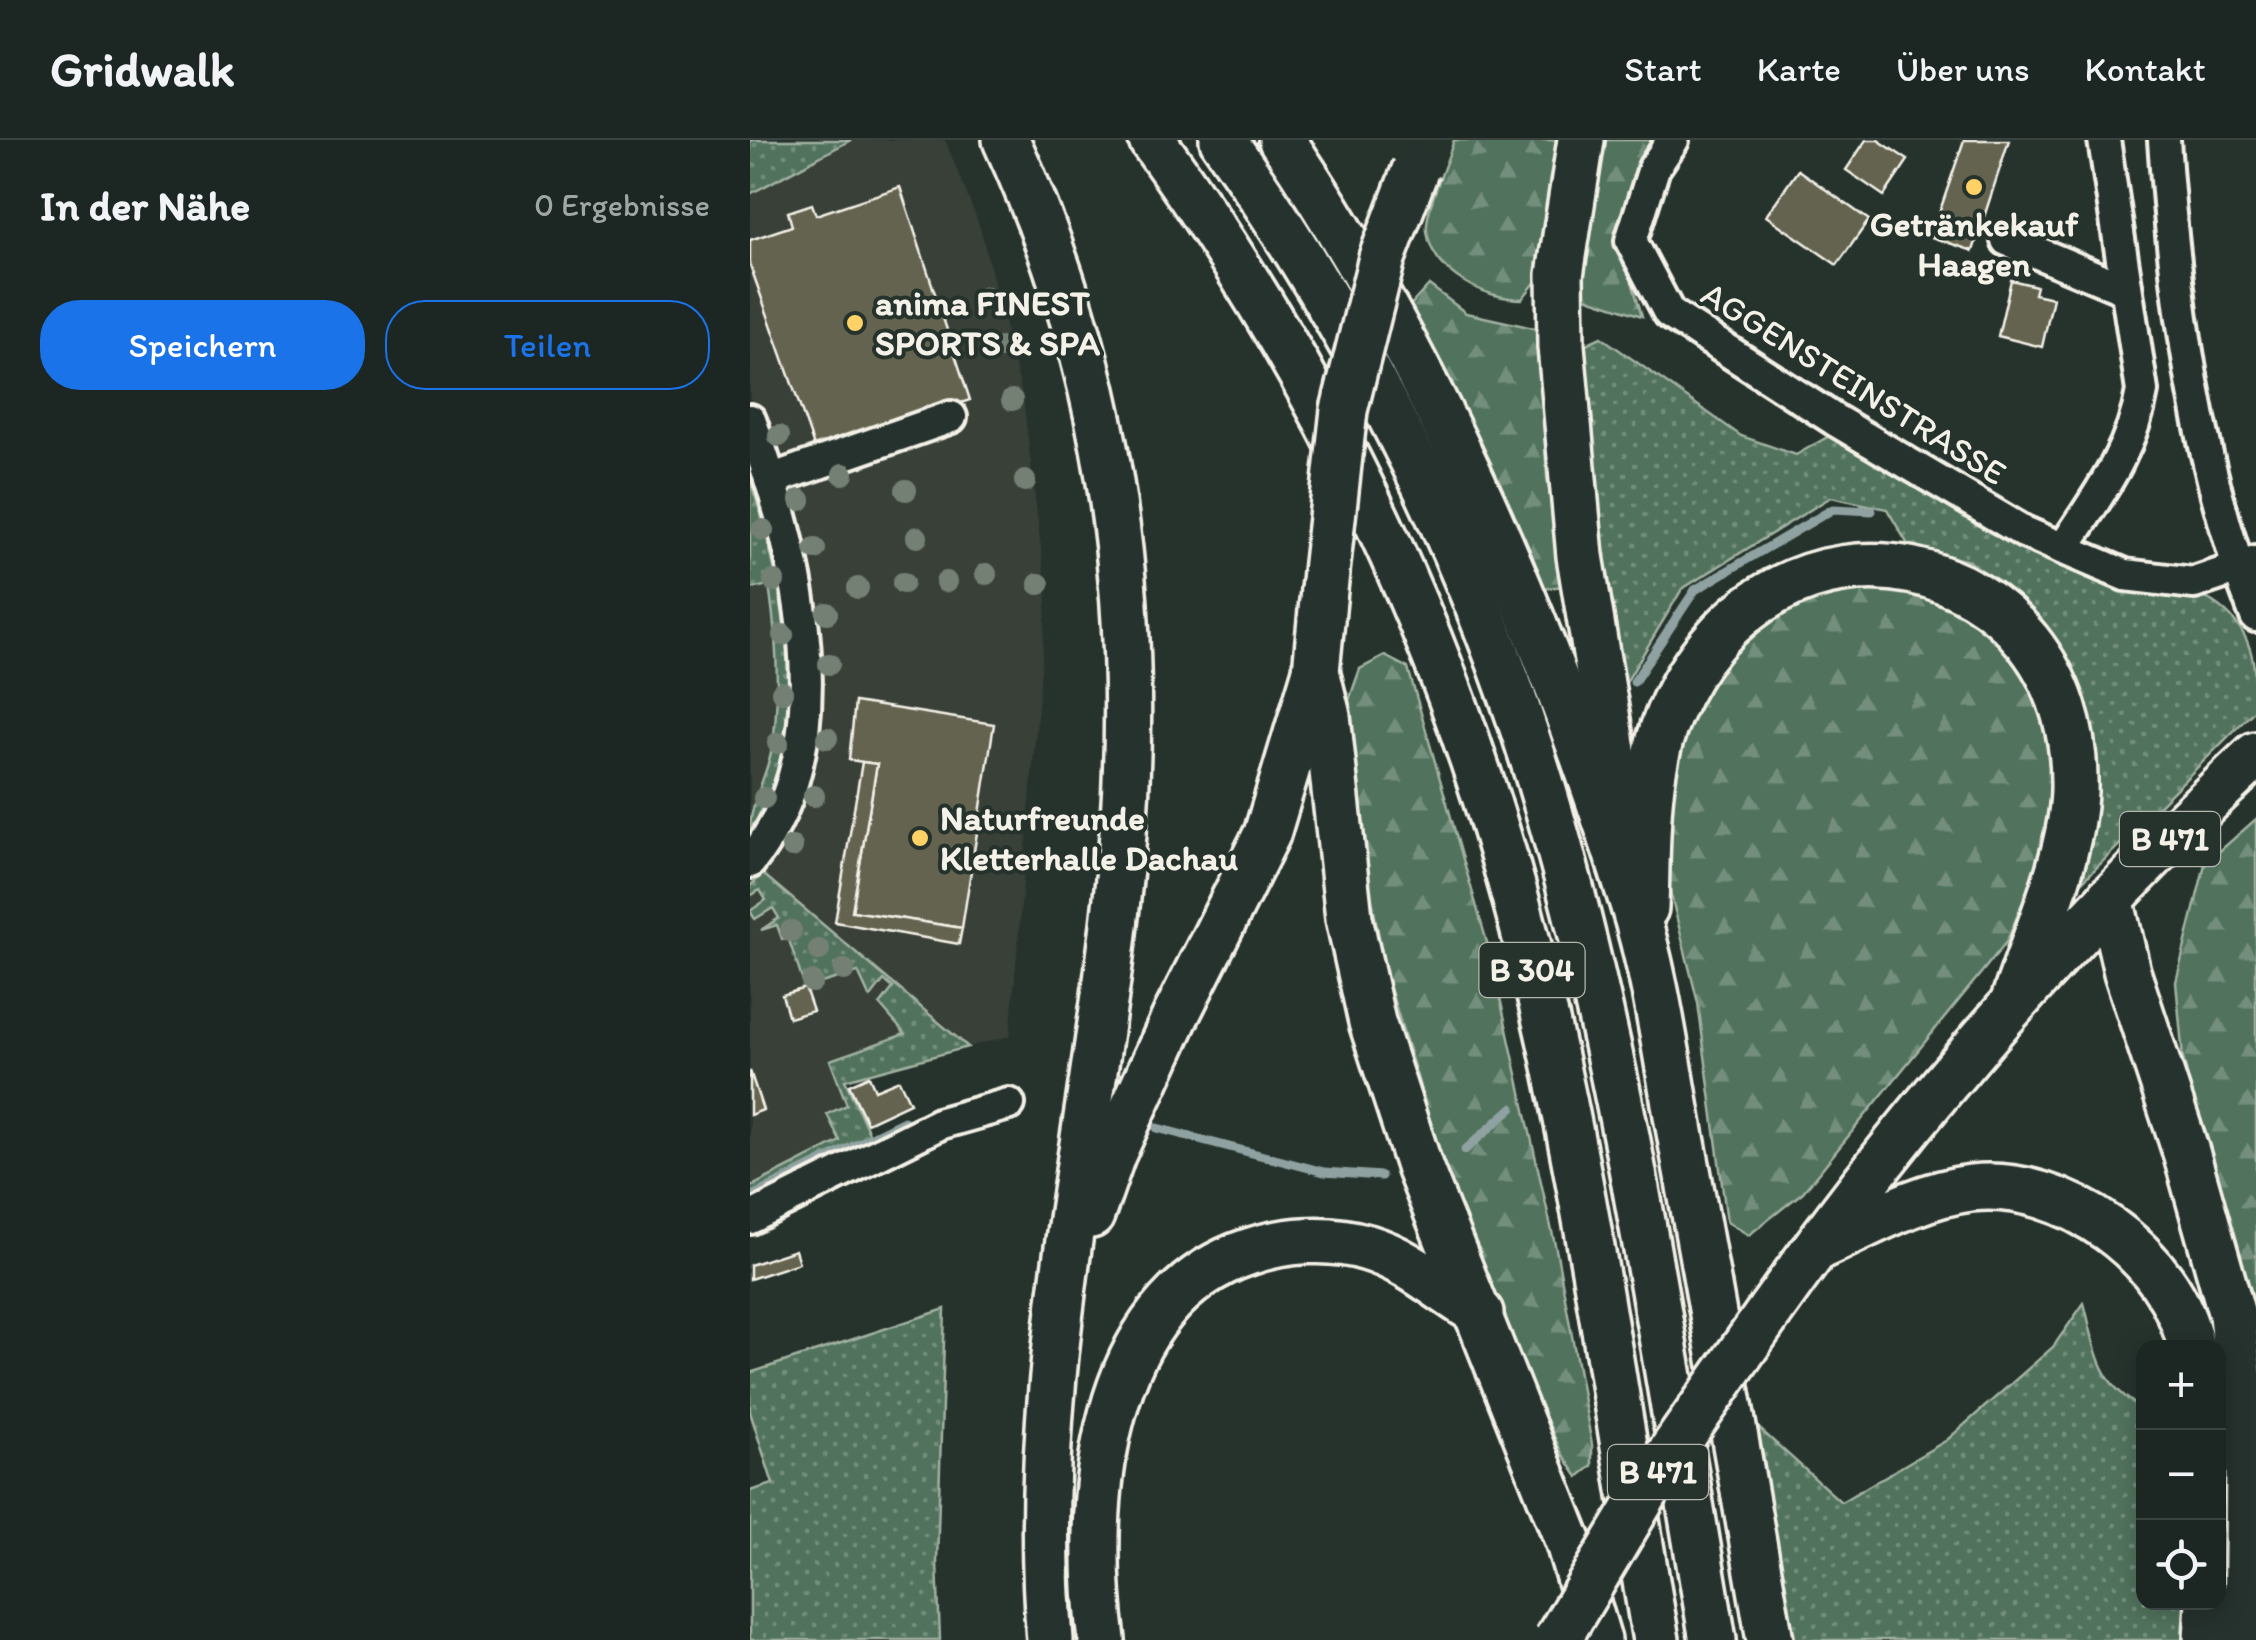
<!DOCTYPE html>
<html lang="de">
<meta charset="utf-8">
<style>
body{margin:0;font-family:Itim,sans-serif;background:#252e2a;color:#f1f3f6}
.controls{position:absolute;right:30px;bottom:30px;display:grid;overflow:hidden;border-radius:20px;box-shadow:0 5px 25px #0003}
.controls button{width:90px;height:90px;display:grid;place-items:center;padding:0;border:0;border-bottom:2px solid #3a4340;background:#1c2622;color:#f1f3f6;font:50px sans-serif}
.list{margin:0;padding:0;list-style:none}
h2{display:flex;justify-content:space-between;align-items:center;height:130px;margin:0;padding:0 40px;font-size:42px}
h2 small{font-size:32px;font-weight:400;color:#a0a5a5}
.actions{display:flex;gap:20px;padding:30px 40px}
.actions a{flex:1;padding:22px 0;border:2px solid #1a73e8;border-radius:40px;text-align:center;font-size:35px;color:#1a73e8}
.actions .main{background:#1a73e8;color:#fff}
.icon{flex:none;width:55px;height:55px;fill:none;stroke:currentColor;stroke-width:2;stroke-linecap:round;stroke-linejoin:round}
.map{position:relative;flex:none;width:1506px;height:1500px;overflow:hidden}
header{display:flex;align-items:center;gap:60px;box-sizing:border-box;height:140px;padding:0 50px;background:#1c2622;border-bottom:2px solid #3a4340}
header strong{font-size:48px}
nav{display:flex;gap:55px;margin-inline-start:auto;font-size:35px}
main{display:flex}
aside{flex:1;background:#1c2622}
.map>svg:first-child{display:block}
</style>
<header>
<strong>Gridwalk</strong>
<nav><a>Start</a><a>Karte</a><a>Über uns</a><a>Kontakt</a></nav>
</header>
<main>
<aside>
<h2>In der Nähe<small>0 Ergebnisse</small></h2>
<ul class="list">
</ul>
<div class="actions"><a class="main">Speichern</a><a>Teilen</a></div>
</aside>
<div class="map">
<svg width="1506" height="1500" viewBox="0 0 1506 1500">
<defs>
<pattern id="grass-dots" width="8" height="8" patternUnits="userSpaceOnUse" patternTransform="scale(2.5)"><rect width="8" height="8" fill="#51735d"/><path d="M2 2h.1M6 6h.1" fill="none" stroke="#738e7c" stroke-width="1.8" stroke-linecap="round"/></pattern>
<pattern id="forest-firs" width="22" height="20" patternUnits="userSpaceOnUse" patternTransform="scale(2.5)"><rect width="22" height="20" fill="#51735d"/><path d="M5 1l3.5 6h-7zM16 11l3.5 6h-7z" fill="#738e7c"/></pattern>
</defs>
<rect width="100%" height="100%" fill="#26332d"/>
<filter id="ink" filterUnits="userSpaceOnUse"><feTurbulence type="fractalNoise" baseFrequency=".01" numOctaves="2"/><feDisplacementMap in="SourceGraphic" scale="20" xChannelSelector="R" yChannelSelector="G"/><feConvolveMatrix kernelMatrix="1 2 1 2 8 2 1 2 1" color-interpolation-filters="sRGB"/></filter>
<g filter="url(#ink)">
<path fill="#394137" d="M101,0h94l35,87 43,171 24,200 -37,438 -165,43 28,63 -123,62v-1010z"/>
<g fill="url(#grass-dots)" stroke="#a2b2a2" stroke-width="2.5">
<path d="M0,0h101l-101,54z"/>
<path d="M851,197l140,99 55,19 42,-24c89,55 173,117 271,156 28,11 82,0 104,15 41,27 43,62 43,107l-188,187v-224l-49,-74 -50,-37 -59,-13 -23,-39 -56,-12 -149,92 -64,107 -41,-348z"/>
<path d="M0,339c34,108 66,249 0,351 0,-27 17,-54 22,-82 9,-54 5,-109 -3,-163l-19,4z"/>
<path d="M13,734l205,173 -123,33 28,62 -123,62v-17l90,-46 -13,-27 20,-9 -17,-45 75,-26 -25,-29 13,-17 -9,-8 -14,18 -12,-26 -53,16 -17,-51 -6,2 -5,-14 -16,5 18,-12 -6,-10 -18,11 -5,-8 16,-11 -6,-10 -10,6v-10z"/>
<path d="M1334,1163c13,49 12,79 59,106l1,193 52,1 -5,37h-403l-37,-219 90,81 106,-62 106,-93z"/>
<path d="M195,1169l-8,253 3,78h-190v-149l23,-7 -23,-72v-39z"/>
</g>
<g fill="url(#forest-firs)" stroke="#a2b2a2" stroke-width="2.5">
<path d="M704,0h105l-18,135 -19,24c-37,0 -90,-26 -95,-68 -3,-18 21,-71 27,-91z"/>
<path d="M855,0h52l-40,90 25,86 -63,-21z"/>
<path d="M679,145l37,28 72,16 9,149 18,108 -27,3 -131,-280z"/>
<path d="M1108,443l41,6 55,17 33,20 39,46 24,53 4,101 -47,115 -204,251 -54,43 -22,-13 -29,-219 -29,-116 2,-129 54,-96 64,-63z"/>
<path d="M635,516l23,12 82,285 67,301 35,191v21l-14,11 -17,-25 -96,-217 -78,-257 -23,-119 -15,-159 11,-31z"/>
<path d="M1506,679v523l-73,-284 -7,-76 29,-118z"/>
</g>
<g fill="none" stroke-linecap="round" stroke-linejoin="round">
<g stroke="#8fa2a1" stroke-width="9">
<path d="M884,542l61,-92 138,-81 39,2"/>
<path d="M407,988l167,44 57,4"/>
<path d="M715,1010l47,-42"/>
<path d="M0,1057l154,-76"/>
</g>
</g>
<g fill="#64634f" stroke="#f4f1e8" stroke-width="2.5">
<path d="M1116,0h12l30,20 -24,36 -38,-26z"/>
<path d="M1214,0h45l-36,111 -42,-14z"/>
<path d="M1048,30l71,50 -32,45 -71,-49z"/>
<path d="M150,47l70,213 -154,52 -66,-187v-25l42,-14 -4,-14 24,-8 4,11z"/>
<path d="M1261,140l25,6 -2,8 19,4 -11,49 -44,-11z"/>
<path d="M105,562l139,22 -32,204 -110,-17 25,-147 -28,-4z"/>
<path d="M112,622l15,2 -25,147 110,17 -3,16 -124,-22z"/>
<path d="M55,848l8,23 -24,7 -7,-23z"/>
<path d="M0,931l13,39 -13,5z"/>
<path d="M119,936l6,14 24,-10 11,23 -43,20 -18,-38z"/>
<path d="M45,1110l4,13 -49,16v-14z"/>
</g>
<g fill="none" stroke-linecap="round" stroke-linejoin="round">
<defs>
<g id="minor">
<path d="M923,0l-19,28 -23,73 38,72 166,107 189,112 101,43 69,8 62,-21"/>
<path d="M1414,0c11,161 33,324 92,476"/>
<path d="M1257,100l117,49"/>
<path d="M0,280c48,130 97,324 0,442"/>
<path d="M20,340l181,-63"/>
<path d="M1313,409c33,-51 69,-97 79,-158l-38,-251"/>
<path d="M0,1078l191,-95 68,-19"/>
</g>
<g id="highway">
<path d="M256,0c102,222 135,451 117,694 -21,269 -97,534 -73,806"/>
<path d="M402,0c140,194 251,407 326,634 93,279 128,577 178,866"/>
<path d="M473,0c143,203 259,435 327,675 78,270 115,549 163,825"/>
<path d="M532,0c157,234 265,493 350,760 25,79 35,163 50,243 31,166 59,331 88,497"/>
<path d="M831,0l-21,135 1,71 19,210 41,249"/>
<path d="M566,531l11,45 22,202 23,104 48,147 149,374 29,97"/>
<path d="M1360,758l17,74 59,180 46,163 17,157 -2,168"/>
<path d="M895,768c2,-61 -1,-136 24,-194 102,-238 411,-170 405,77 -2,65 -40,148 -60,210"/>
<path d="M341,1075l21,-60 64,-140 91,-181 49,-163 8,-81"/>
<path d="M1070,1106c49,-22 97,-51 151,-58 92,-11 203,67 220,160"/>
<path d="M1020,1171c142,-201 306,-388 486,-556"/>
<path d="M352,1500c-18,-134 -4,-338 146,-388 38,-13 82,-16 120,-4 43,13 74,43 112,65"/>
<path d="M1457,1500l2,-38"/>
</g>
</defs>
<use href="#minor" stroke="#f4f1e8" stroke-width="38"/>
<use href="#highway" stroke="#f4f1e8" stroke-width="52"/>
<use href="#minor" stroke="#26332d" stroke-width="30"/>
<use href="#highway" stroke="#26332d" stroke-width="45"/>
<defs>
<g id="highway-bridge">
<path d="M574,450l20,-180 38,-152 34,-90"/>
<path d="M807,1500l103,-172 110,-157"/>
</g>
</defs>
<use href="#highway-bridge" stroke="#f4f1e8" stroke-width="52" stroke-linecap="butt"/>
<use href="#highway-bridge" stroke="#26332d" stroke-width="45"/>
</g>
<g fill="#748075">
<circle cx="236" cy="157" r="11"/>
<circle cx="251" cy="208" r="11"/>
<circle cx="262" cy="260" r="11"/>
<circle cx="29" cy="296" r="11"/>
<circle cx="93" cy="334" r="11"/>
<circle cx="275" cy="341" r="11"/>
<circle cx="156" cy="350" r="11"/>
<circle cx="50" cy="360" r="11"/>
<circle cx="13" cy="390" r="11"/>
<circle cx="167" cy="397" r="11"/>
<circle cx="65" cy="409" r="11"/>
<circle cx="236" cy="434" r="11"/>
<circle cx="24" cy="441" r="11"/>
<circle cx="196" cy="442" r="11"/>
<circle cx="153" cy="443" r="11"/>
<circle cx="289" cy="444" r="11"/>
<circle cx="108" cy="448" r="11"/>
<circle cx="77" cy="473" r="11"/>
<circle cx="33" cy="495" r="11"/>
<circle cx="79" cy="524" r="11"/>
<circle cx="32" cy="552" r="11"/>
<circle cx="77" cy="598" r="11"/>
<circle cx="28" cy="603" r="11"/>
<circle cx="64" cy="656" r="11"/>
<circle cx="14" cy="658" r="11"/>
<circle cx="42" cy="707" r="11"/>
<circle cx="41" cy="791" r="11"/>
<circle cx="69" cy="810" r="11"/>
<circle cx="94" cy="830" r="11"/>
<circle cx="62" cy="842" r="11"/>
</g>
</g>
<g fill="#ffd166" stroke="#26332d" stroke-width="4">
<circle cx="1224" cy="47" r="10"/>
<circle cx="105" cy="183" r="10"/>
<circle cx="170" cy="698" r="10"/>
</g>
<g text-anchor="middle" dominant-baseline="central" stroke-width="8" stroke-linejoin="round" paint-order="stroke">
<g fill="#26332d" stroke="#b6b8b0" stroke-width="2.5">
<rect x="1370" y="672" width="100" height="54" rx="8"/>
<rect x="729.5" y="803" width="105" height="54" rx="8"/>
<rect x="858" y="1305" width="100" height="54" rx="8"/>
</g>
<g font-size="32" font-weight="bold" fill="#f4f1e8">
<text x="1420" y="699">B 471</text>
<text x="782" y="830">B 304</text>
<text x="908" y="1332">B 471</text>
</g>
<g font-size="35" font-weight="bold" fill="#f4f1e8" stroke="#26332d" text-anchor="start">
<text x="1224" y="84" text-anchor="middle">Getränkekauf<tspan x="1224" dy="40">Haagen</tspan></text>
<text x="125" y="163">anima FINEST<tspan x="125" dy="40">SPORTS &amp; SPA</tspan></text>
<text x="190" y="678">Naturfreunde<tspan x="190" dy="40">Kletterhalle Dachau</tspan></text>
</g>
<g font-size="35" fill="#f4f1e8" stroke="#26332d">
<text transform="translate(1104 243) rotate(32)">AGGENSTEINSTRASSE</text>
</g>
</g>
</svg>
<div class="controls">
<button>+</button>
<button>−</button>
<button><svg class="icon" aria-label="locate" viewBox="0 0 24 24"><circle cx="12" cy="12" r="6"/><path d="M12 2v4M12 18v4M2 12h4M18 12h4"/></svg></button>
</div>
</div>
</main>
